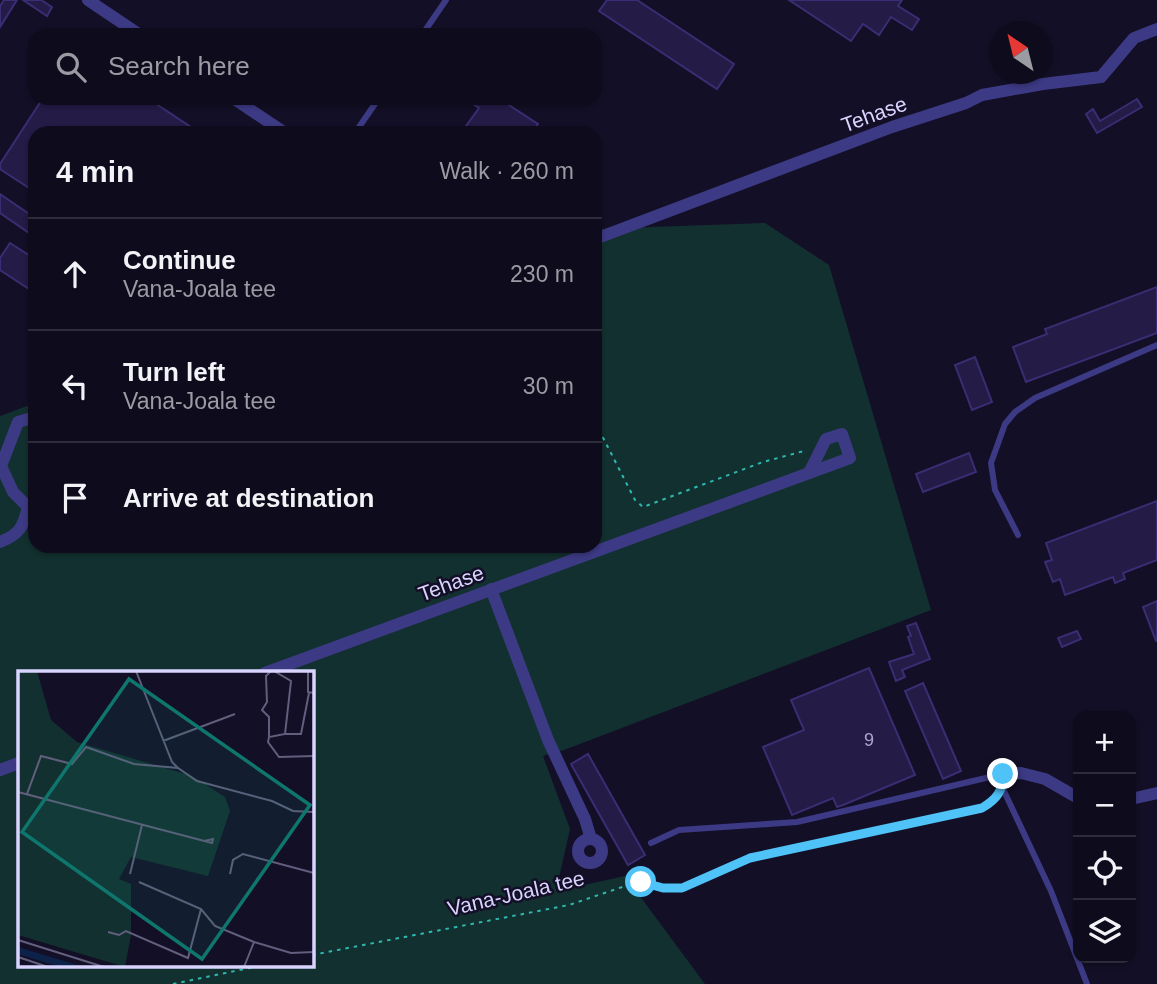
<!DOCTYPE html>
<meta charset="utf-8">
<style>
body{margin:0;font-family:Helvetica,sans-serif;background:#1c1929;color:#f1f3f6}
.controls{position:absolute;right:21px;bottom:21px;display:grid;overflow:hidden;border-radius:14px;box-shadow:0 2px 5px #0004}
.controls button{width:63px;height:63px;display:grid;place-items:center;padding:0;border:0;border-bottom:2px solid #2e2b3b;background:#0e0b1c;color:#f1f3f6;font:35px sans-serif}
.compass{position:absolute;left:989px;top:21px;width:63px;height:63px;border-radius:50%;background:#0e0b1c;box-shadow:0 2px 5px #0004;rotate:325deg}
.stop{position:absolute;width:21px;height:21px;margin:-16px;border:5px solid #4fc3f7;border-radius:50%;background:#fff}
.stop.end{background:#4fc3f7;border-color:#fff;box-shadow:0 2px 7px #0008}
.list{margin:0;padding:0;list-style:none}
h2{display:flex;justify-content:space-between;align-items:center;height:91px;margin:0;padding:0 28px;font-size:30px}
h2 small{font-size:23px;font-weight:400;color:#9b9ba3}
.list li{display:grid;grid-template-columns:46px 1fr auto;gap:21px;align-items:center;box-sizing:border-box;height:112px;padding:0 28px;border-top:2px solid #2e2b3b}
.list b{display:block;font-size:26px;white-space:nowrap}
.list p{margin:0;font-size:23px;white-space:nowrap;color:#9b9ba3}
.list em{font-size:23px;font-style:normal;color:#9b9ba3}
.icon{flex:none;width:38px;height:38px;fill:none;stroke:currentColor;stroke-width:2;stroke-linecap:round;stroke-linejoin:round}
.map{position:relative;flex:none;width:1157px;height:984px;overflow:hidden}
.search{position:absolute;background:#0e0b1c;box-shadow:0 2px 5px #0004;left:28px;top:28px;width:574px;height:77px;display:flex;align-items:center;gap:18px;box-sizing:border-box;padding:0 24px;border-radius:21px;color:#9b9ba3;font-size:26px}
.panel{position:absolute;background:#0e0b1c;box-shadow:0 2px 5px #0004;left:28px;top:126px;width:574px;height:427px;border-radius:21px}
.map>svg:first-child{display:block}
</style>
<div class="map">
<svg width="1157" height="984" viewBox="0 0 1157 984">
<rect width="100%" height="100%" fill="#130f26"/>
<path fill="#12302f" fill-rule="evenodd" d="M765,223l64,42 102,345 -367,140 -21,6 27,73 -14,62 69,-15 80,108h-705v-568l35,-13v143h560v-317zM19,673h293v292h-293z"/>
<g fill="#241b47" stroke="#3b2d73" stroke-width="2">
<path d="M4,0h13l-17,27v-21z"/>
<path d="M23,0h18l11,7 -5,9z"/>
<path d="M607,0h30l97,64 -17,25 -118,-78z"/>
<path d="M789,0h113l-4,6 21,13 -7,11 -21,-13 -12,18 -16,-11 -12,17z"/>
<path d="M43,98h104l53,35h-165v59l-35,-23v-5z"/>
<path d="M464,98h34l40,26 -6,9h-71l18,-25z"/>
<path d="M1137,99l5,8 -45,26 -11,-19 7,-5 7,12z"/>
<path d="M0,194l35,24v19l-35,-24z"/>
<path d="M10,243l25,16v34l-35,-23v-12z"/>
<path d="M1157,287v46l-131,49 -13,-35 34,-13 -2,-5z"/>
<path d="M975,357l17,45 -20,8 -17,-45z"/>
<path d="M969,453l7,19 -53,20 -7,-18z"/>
<path d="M1157,501v59l-34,13 2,6 -10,4 -2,-6 -48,18 -5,-16 -7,3 -8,-20 7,-2 -6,-17z"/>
<path d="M1157,601v40h-1l-13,-34z"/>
<path d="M916,623l14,36 -28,11 3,7 -9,4 -7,-19 25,-8 -6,-17 3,-1 -4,-10z"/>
<path d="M1077,631l4,8 -19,8 -4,-9z"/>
<path d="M869,668l46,107 -72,30 -6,2 -4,-9 -41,17 -29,-68 41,-17 -13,-30z"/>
<path d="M923,683l38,88 -18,8 -38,-88z"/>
<path d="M588,754l57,101 -17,10 -57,-101z"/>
</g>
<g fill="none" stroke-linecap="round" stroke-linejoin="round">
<g stroke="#2fb8b0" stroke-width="2" stroke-dasharray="3.5 5" stroke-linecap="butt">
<path d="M595,422l40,78 8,7 120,-45 41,-11"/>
<path d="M312,955l257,-50 65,-22 38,7 10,-2 68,-30 153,-31 79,-19 16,-13"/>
<path d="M173,984l91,-19"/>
</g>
<g stroke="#3d3a85" stroke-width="6">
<path d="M422,35l24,-35"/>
<path d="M355,133l24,-35"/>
<path d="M1018,535l-23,-45 -4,-27 14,-39 10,-12 20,-14 122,-53"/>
<path d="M651,843l28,-13 118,-8 206,-48v15l48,102 36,93"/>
</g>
<g stroke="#3d3a85" stroke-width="12">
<path d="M88,0l52,35"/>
<path d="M233,98l52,35"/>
<path d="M595,239l297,-112 74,-24 16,-8 61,-11 58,-7 33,-39 23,-9"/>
<path d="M0,542c20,-8 23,-15 28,-35l-15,-15 -12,-26 17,-44 17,-5"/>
<path d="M491,589l57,151 37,79 6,20"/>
<path d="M265,673l585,-215 -8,-24 -16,5 -17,34"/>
<path d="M0,770l19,-7"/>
<path d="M1003,774l18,-1 24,6 33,19"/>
<path d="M1131,799l26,-6"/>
<circle cx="590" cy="851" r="12"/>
</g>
</g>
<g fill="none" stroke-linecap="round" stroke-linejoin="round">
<path stroke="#4fc3f7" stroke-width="9" d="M641,882l22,6h19l68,-30 232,-50c15,-9 21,-17 21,-34"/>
</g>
<g text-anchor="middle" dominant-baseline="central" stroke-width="5" stroke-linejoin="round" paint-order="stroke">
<g font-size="18" fill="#aca6d1">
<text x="869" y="740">9</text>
</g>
<g font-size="21" fill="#d9d4ff" stroke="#130f26">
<text transform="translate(874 114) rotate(-20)">Tehase</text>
<text transform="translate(451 583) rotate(-20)">Tehase</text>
<text transform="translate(516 893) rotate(-13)">Vana-Joala tee</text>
</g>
</g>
<g transform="translate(18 671)">
<rect width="296" height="296" fill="#130f26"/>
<path d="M0,0h19l14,49 26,22 115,34 33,21 5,14 -22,65 -77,-19 -12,22 12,5v51l-6,32 -107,-32z" fill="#12302f"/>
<path d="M0,276l66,20h-24l-42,-13z" fill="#0c2248"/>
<path fill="none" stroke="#625e7d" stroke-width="2" d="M118,0l36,91 6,6M256,0l17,10 -6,53 -16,3 -1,5 11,15 35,-1M290,0v21l6,1M267,63h16l8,-41M251,66v-20l-7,-7 5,-8 -1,-26 5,-5M145,70l72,-27M0,121l194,51 1,-4 -9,2M9,123l14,-38 31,8 14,-17 48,17 44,4 19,13 75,20 21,10 21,1M112,203l12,-49M212,203l3,-14 10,-6 71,19M121,211l62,27 14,17 39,16 37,11 23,-1M90,261l11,3 7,-4 62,27 13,-49M0,269l86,27M0,286l30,10M226,296l10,-25"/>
<path fill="#0f766e" fill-opacity="0.15" stroke="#0f766e" stroke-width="3.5" d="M111,8l181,126 -108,154 -180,-127z"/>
<rect width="296" height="296" fill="none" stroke="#d9d4ff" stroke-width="3.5"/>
</g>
</svg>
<div class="controls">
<button>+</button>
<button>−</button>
<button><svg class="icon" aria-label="locate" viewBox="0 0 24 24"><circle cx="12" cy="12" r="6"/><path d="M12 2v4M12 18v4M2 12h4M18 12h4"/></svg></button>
<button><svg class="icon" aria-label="layers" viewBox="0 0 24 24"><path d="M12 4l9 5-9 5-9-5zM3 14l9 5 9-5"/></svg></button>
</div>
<svg class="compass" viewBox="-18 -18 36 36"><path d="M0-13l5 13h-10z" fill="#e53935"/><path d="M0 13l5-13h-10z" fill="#9b9ba3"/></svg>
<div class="stop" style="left:641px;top:882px"></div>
<div class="stop end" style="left:1003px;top:774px"></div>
<div class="search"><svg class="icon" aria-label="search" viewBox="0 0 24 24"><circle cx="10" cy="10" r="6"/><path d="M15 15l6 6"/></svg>Search here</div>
<section class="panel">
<h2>4 min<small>Walk · 260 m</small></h2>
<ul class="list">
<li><svg class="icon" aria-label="ahead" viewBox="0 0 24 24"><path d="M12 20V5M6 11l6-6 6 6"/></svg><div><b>Continue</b><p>Vana-Joala tee</p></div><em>230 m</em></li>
<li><svg class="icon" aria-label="left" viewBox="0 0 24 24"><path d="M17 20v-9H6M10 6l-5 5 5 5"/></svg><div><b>Turn left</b><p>Vana-Joala tee</p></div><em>30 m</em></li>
<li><svg class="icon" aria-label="arrive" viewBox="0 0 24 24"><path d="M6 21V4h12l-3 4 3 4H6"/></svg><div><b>Arrive at destination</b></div></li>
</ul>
</section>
</div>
